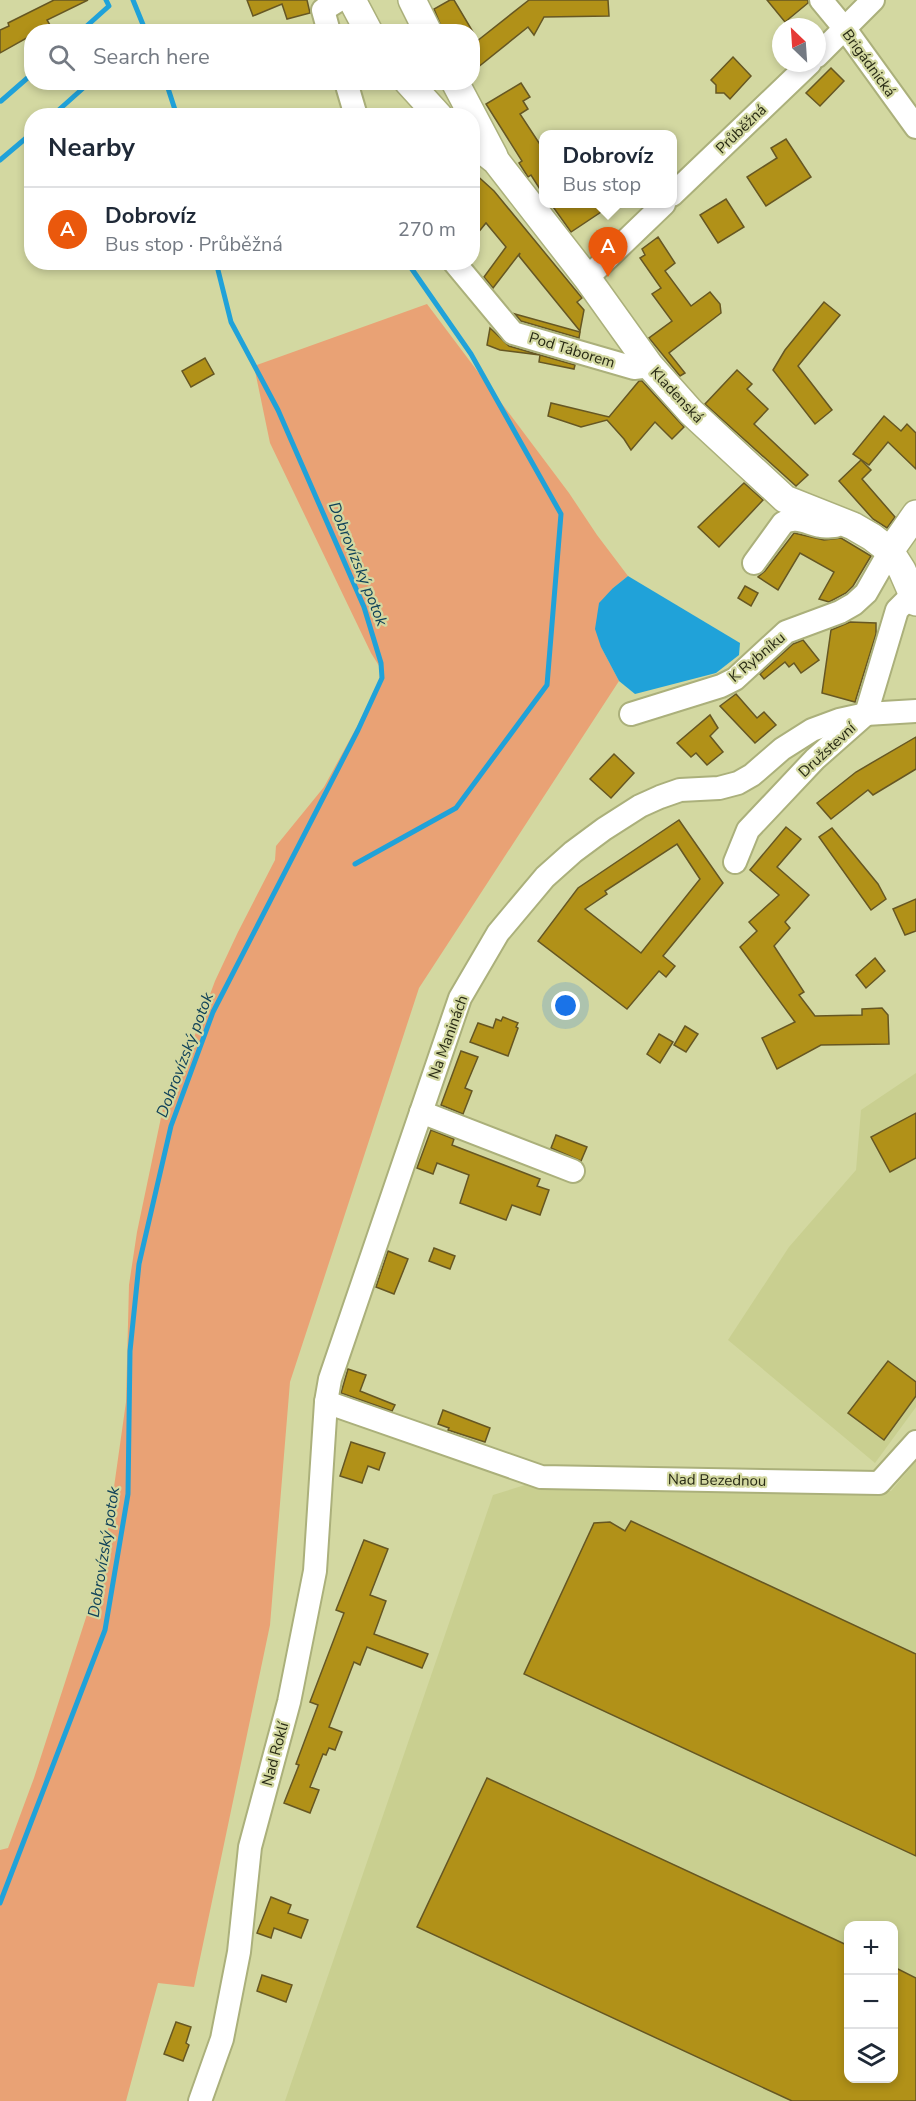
<!DOCTYPE html>
<meta charset="utf-8">
<style>
body{margin:0;font-family:"Nunito Sans",sans-serif;background:#f2f2f3;color:#1f2937}
.controls{position:absolute;right:18px;bottom:18px;display:grid;overflow:hidden;border-radius:12px;box-shadow:0 3px 9px #0003}
.controls button{width:54px;height:54px;display:grid;place-items:center;padding:0;border:0;border-bottom:2px solid #e0e1e3;background:#fff;color:#1f2937;font:30px sans-serif}
.compass{position:absolute;left:772px;top:18px;width:54px;height:54px;border-radius:50%;background:#fff;box-shadow:0 3px 9px #0003;rotate:335deg}
.you{position:absolute;left:566px;top:1006px;width:21px;height:21px;margin:-15px;border:4px solid #fff;border-radius:50%;background:#1a73e8;box-shadow:0 0 0 9px #1a73e833}
.badge{display:grid;place-items:center;width:39px;height:39px;border-radius:50%;background:#ea580c;color:#fff;font-size:20px;font-weight:700}
.pin{position:absolute;translate:-50% -50px;filter:drop-shadow(0 2px 3px #0008)}
.pin::after{content:'';position:absolute;top:32px;width:21px;height:18px;background:inherit;clip-path:polygon(0 0,100% 0,50% 100%)}
.popup{position:absolute;left:539px;top:130px;width:138px;height:78px;box-sizing:border-box;display:grid;place-content:center;border-radius:12px;background:#fff;filter:drop-shadow(0 2px 4px #0005);font-size:20px;white-space:nowrap;color:#747a83}
.popup b{font-size:22px;color:#1f2937}
.popup::after{content:'';position:absolute;left:50%;top:100%;margin-left:-12px;border:12px solid transparent;border-top-color:#fff}
.list{margin:0;padding:0;list-style:none}
h2{display:flex;justify-content:space-between;align-items:center;height:78px;margin:0;padding:0 24px;font-size:26px}
h2 small{font-size:20px;font-weight:400;color:#747a83}
.list li{display:grid;grid-template-columns:39px 1fr auto;gap:18px;align-items:center;box-sizing:border-box;height:84px;padding:0 24px;border-top:2px solid #e0e1e3}
.list b{display:block;font-size:22px;white-space:nowrap}
.list p{margin:0;font-size:20px;white-space:nowrap;color:#747a83}
.list em{font-size:20px;font-style:normal;color:#747a83}
.icon{flex:none;width:33px;height:33px;fill:none;stroke:currentColor;stroke-width:2;stroke-linecap:round;stroke-linejoin:round}
.map{position:relative;flex:none;width:916px;height:2101px;overflow:hidden}
.search{position:absolute;background:#fff;box-shadow:0 3px 9px #0003;left:24px;top:24px;width:456px;height:66px;display:flex;align-items:center;gap:15px;box-sizing:border-box;padding:0 21px;border-radius:24px;color:#747a83;font-size:22px}
.panel{position:absolute;background:#fff;box-shadow:0 3px 9px #0003;left:24px;top:108px;width:456px;height:162px;border-radius:24px}
.map>svg:first-child{display:block}
</style>
<div class="map">
<svg width="916" height="2101" viewBox="0 0 916 2101">
<rect width="100%" height="100%" fill="#d3d8a1"/>
<g fill="#c9cf90" fill-rule="evenodd">
<path d="M916,1073v334l-41,56 -147,-123 61,-93 67,-77 5,-60z"/>
<path d="M916,1461v640h-631l208,-606 32,-10 366,6zM848,1926h46v152h-46z"/>
</g>
<path fill="#e9a275" d="M427,304l142,189 28,42 31,41 -15,12 -12,59 18,34 -200,307 -129,394 -20,243 -76,362 -36,-4 -32,118h-126v-251l8,-2 26,-70 69,-213 23,-163 3,-117 8,-53 26,-124 17,-33 35,-94 23,-49 37,-72 1,-14 48,-59 54,-99 3,-19 -10,-16 -101,-210 -16,-77z"/>
<path fill="#20a2d9" d="M628,576l112,67 -1,12 -23,18 -81,21 -16,-13 -18,-34 -6,-18 4,-26 14,-15z"/>
<g fill="none" stroke-linecap="round" stroke-linejoin="round">
<g stroke="#20a2d9" stroke-width="5">
<path d="M133,0l13,32"/>
<path d="M80,32l29,-26 -3,-6"/>
<path d="M166,82l11,34"/>
<path d="M1,101l31,-27"/>
<path d="M52,116l38,-34"/>
<path d="M0,160l32,-27"/>
<path d="M355,864l101,-56 91,-123 14,-171 -90,-160 -64,-92"/>
<path d="M0,1903l105,-273 23,-136 2,-143 9,-87 32,-138 42,-114 145,-282 24,-52 -1,-15 -17,-56 -86,-197 -47,-88 -15,-60"/>
</g>
</g>
<g fill="#b19118" stroke="#665723" stroke-width="1.5" fill-rule="evenodd">
<path d="M54,0h34l-41,20 3,5 -11,7h-7v3l-32,18v-23l9,-4 -1,-3z"/>
<path d="M247,0h60l3,13 -23,6 -5,-15 -29,12z"/>
<path d="M450,0h4l19,32 -30,-1 -9,-22z"/>
<path d="M529,0h79l1,16 -65,1 -10,18 -6,-8 -56,45v-27z"/>
<path d="M767,0h41v3l-23,19z"/>
<path d="M733,57l18,19 -21,23 -6,-6h-8v-8l-5,-5z"/>
<path d="M831,68l13,13 -24,25 -14,-13z"/>
<path d="M521,83l9,14 -7,4 5,8 -8,5 23,35v45l-12,-19 -3,2 -9,-14 3,-2 -36,-57z"/>
<path d="M786,139l25,38 -45,29 -19,-29 30,-19 -6,-10z"/>
<path d="M472,171l22,20 88,107 -5,4 7,8 -4,21 -61,-75 1,-3 -27,35 -9,-11 22,-30 -20,-24 -14,17z"/>
<path d="M726,199l18,28 -26,16 -18,-28z"/>
<path d="M551,204h62l-42,28z"/>
<path d="M658,237l17,26 -10,8 26,35 19,-14 10,12 1,9 -52,40 16,20 -5,3 -31,-38 23,-17 -20,-27 9,-6 -21,-30 5,-3 -3,-6z"/>
<path d="M824,302l16,13 -42,51 34,44 -17,14 -42,-54 12,-20z"/>
<path d="M515,314l65,18 -1,6 -58,-17z"/>
<path d="M490,328l19,18 66,19 -1,4 -35,-7 1,-7 -40,-5 -13,-5z"/>
<path d="M205,358l9,16 -23,13 -9,-16z"/>
<path d="M737,370l15,14 -5,5 21,20 -14,15 54,51 -12,11 -91,-82z"/>
<path d="M639,381h3l42,46 -12,12 -17,-17 -24,28 -7,-11 -17,-19 -26,7 -33,-11 3,-13 58,14z"/>
<path d="M884,416l17,15 6,-7 9,9v36l-28,-27 -19,23 -16,-11z"/>
<path d="M861,460l10,10 -9,9 33,38 -8,11 -14,-9 -34,-38z"/>
<path d="M744,483l19,17 -44,47 -21,-20z"/>
<path d="M794,533l30,7 17,-2 30,18 -18,30 -7,7 -17,9 -10,-3 15,-27 -34,-19 -22,37 -20,-13 7,-6z"/>
<path d="M745,586l13,7 -7,13 -13,-8z"/>
<path d="M850,622l26,1v11l-21,68 -33,-9 9,-63z"/>
<path d="M803,640l16,20 -18,13 -7,-10 -5,4 -4,-5 -21,17 -4,-5 33,-30z"/>
<path d="M736,694l21,24 7,-6 12,13 -21,18 -35,-37z"/>
<path d="M710,715l8,13 -8,8 13,16 -16,13 -11,-12 -5,4 -14,-14z"/>
<path d="M916,737v32l-43,26 -5,-5 -37,29 -14,-16 39,-31z"/>
<path d="M614,754l20,19 -23,25 -21,-19z"/>
<path d="M679,820l44,63 -60,73 12,10 -9,11 -7,-6 -32,38 -89,-68 40,-53zM677,844l23,35 -59,74 -56,-44 22,-15 -2,-3z"/>
<path d="M786,827l15,12 -24,28 32,28 -24,27 5,6 -16,18 30,46 -5,3 16,21 47,-1v-6l20,-1 6,7 1,29 -68,1 -44,24 -15,-31 33,-16 -55,-75 17,-16 -8,-9 30,-27 -29,-25z"/>
<path d="M832,828l46,56 8,15 -15,11 -52,-73z"/>
<path d="M916,899v32l-11,4 -12,-26z"/>
<path d="M875,958l10,13 -19,17 -10,-13z"/>
<path d="M503,1017l15,6 -2,4 2,1 -10,28 -38,-14 8,-19 15,5 3,-9 5,2z"/>
<path d="M685,1026l13,8 -12,18 -12,-7z"/>
<path d="M659,1034l14,8 -13,21 -13,-9z"/>
<path d="M461,1051l17,6 -13,31 7,3 -9,23 -22,-9z"/>
<path d="M916,1113v45l-26,14 -19,-35z"/>
<path d="M431,1130l23,9 -2,6 88,34 -3,7 12,4 -9,25 -28,-10 -6,15 -46,-17 9,-28 -32,-12 -4,11 -16,-6z"/>
<path d="M556,1135l31,12 -6,14 -30,-13z"/>
<path d="M434,1248l21,8 -5,13 -21,-8z"/>
<path d="M388,1251l20,8 -14,35 -18,-7z"/>
<path d="M888,1361l28,21v14l-32,44 -36,-27z"/>
<path d="M348,1369l18,6 -6,16 35,14 -3,6 -51,-18z"/>
<path d="M443,1410l47,18 -5,14 -37,-12 1,-2 -11,-4z"/>
<path d="M351,1442l34,11 -6,17 -11,-4 -6,17 -22,-7z"/>
<path d="M631,1521l285,133v202l-392,-182 70,-151 16,-1 15,9z"/>
<path d="M364,1540l24,9 -18,46 16,6 -12,33 54,20 -6,14 -55,-21 -7,18 -6,-3 -25,65 13,5 -7,18 -6,-2 -3,7 -3,-1 -13,33 9,3 -9,23 -26,-10 15,-38 -3,-1 22,-59 -8,-3 34,-89 -8,-3z"/>
<path d="M487,1778l362,168v133h45v-112l22,11v123h-124l-375,-174z"/>
<path d="M271,1897l20,8 -3,8 20,7 -7,18 -27,-10 -3,10 -14,-5z"/>
<path d="M262,1975l30,10 -6,17 -29,-11z"/>
<path d="M176,2022l15,5 -5,16 3,2 -6,16 -19,-7z"/>
</g>
<g fill="none" stroke-linecap="round" stroke-linejoin="round">
<defs>
<g id="minor">
<path d="M821,0l24,29 71,98"/>
<path d="M329,32l-6,-22 16,-10"/>
<path d="M817,56l56,-56"/>
<path d="M346,82l10,34"/>
<path d="M672,195l138,-132"/>
<path d="M454,262l59,71 121,35 16,-2"/>
<path d="M587,278l77,-74"/>
<path d="M754,563l29,-40c13,-8 25,1 38,3 4,1 10,0 14,0"/>
<path d="M631,714l90,-28 14,-7 51,-47 54,-20 14,-8 12,-11 24,-42"/>
<path d="M735,862l13,-32 67,-71 51,-45 31,-104 15,-15"/>
<path d="M421,1112l152,59"/>
<path d="M326,1402l215,75 338,6 37,-41"/>
<path d="M200,2101l22,-62 17,-87 11,-105 39,-145 26,-131 11,-169 4,-23 130,-381 38,-65 47,-56 28,-25 31,-23 36,-23 20,-9 20,-7 39,-2 19,-5 14,-8 30,-26 30,-19 27,-10 27,-6 50,-3"/>
</g>
<g id="tertiary">
<path d="M352,0l17,32"/>
<path d="M412,0l16,32"/>
<path d="M408,82l31,34"/>
<path d="M455,82l39,74"/>
<path d="M472,142l24,19 91,117 63,88 41,46 94,87 68,27 19,11 18,14 12,19 14,32"/>
<path d="M890,551l26,-37"/>
</g>
</defs>
<use href="#minor" stroke="#abb07b" stroke-width="26"/>
<use href="#tertiary" stroke="#abb07b" stroke-width="30"/>
<use href="#minor" stroke="#fff" stroke-width="22"/>
<use href="#tertiary" stroke="#fff" stroke-width="27"/>
</g>
<g text-anchor="middle" dominant-baseline="central" stroke-width="4.5" stroke-linejoin="round" paint-order="stroke">
<g font-size="15" fill="#282a14" stroke="#d3d8a1">
<text transform="translate(869 63) rotate(54)">Brigádnická</text>
<text transform="translate(741 129) rotate(-44)">Průběžná</text>
<text transform="translate(572 350) rotate(17)">Pod Táborem</text>
<text transform="translate(677 395) rotate(47)">Kladenská</text>
<text transform="translate(757 657) rotate(-40)">K Rybníku</text>
<text transform="translate(827 750) rotate(-43)">Družstevní</text>
<text transform="translate(448 1037) rotate(-70)">Na Maninách</text>
<text transform="translate(717 1480) rotate(1)">Nad Bezednou</text>
<text transform="translate(275 1754) rotate(-75)">Nad Roklí</text>
</g>
<g font-size="16" font-style="italic" fill="#104259" stroke="#d3d8a1">
<text transform="translate(358 564) rotate(68)">Dobrovízský potok</text>
<text transform="translate(185 1055) rotate(-69)">Dobrovízský potok</text>
<text transform="translate(104 1552) rotate(-81)">Dobrovízský potok</text>
</g>
</g>
</svg>
<div class="controls">
<button>+</button>
<button>−</button>
<button><svg class="icon" aria-label="layers" viewBox="0 0 24 24"><path d="M12 4l9 5-9 5-9-5zM3 14l9 5 9-5"/></svg></button>
</div>
<svg class="compass" viewBox="-18 -18 36 36"><path d="M0-13l5 13h-10z" fill="#e53935"/><path d="M0 13l5-13h-10z" fill="#747a83"/></svg>
<div class="you"></div>
<div class="pin badge" style="left:608px;top:277px">A</div>
<div class="popup"><b>Dobrovíz</b>Bus stop</div>
<div class="search"><svg class="icon" aria-label="search" viewBox="0 0 24 24"><circle cx="10" cy="10" r="6"/><path d="M15 15l6 6"/></svg>Search here</div>
<section class="panel">
<h2>Nearby<small></small></h2>
<ul class="list">
<li><span class="badge">A</span><div><b>Dobrovíz</b><p>Bus stop · Průběžná</p></div><em>270 m</em></li>
</ul>
</section>
</div>
